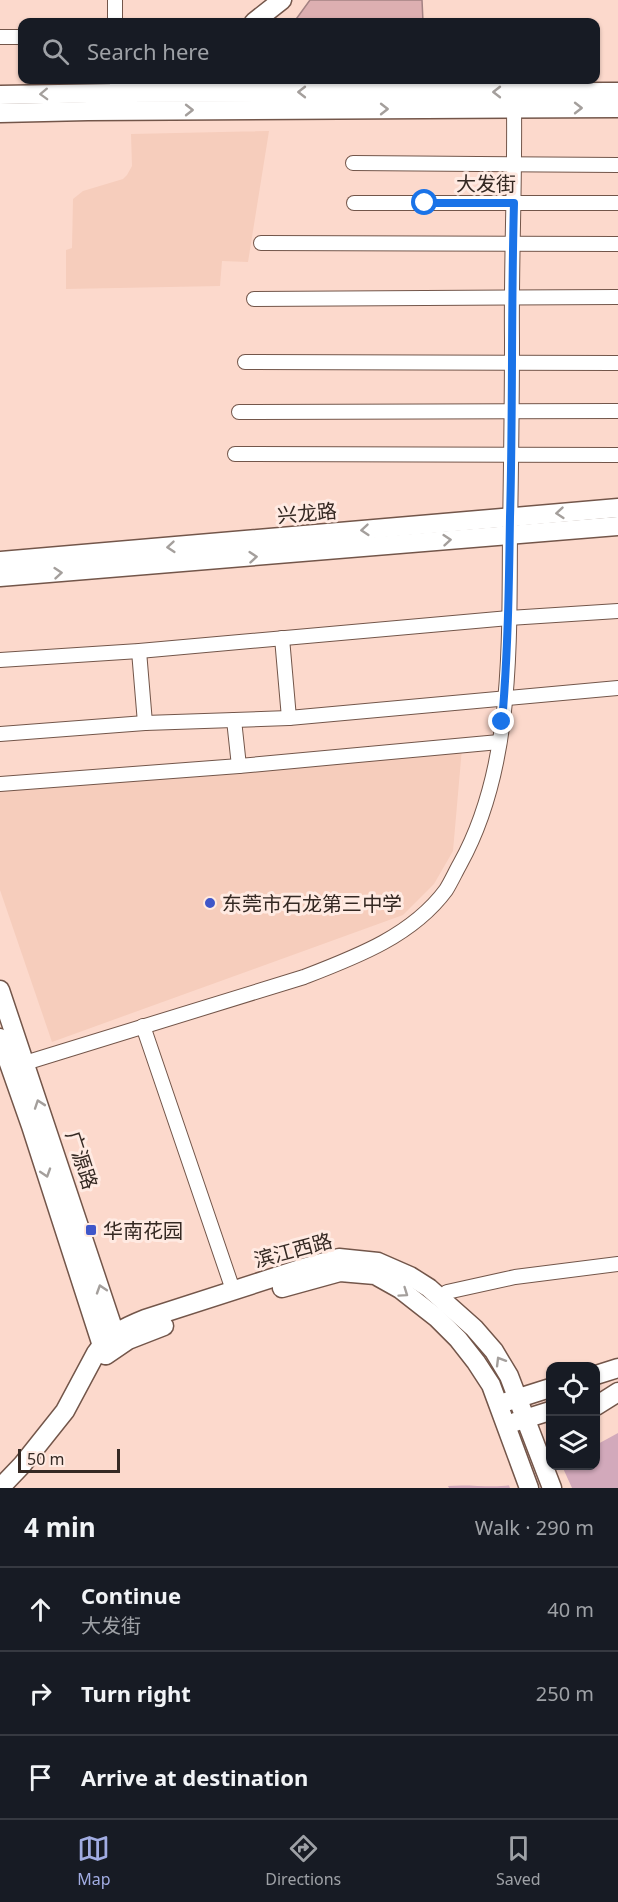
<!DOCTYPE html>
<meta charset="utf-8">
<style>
body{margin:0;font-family:"Noto Sans","Noto Sans SC",sans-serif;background:#20242c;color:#f1f3f6}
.controls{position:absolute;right:18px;bottom:18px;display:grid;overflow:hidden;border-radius:12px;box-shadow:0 2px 4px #0004}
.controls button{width:54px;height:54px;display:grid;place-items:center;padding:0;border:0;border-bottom:2px solid #363941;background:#171b24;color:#f1f3f6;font:30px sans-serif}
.scale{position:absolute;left:18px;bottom:15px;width:102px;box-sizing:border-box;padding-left:6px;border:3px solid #352923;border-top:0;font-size:16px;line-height:21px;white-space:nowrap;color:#352923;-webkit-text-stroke:4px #ffeae2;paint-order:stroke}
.stop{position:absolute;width:18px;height:18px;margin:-14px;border:4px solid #1a73e8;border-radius:50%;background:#fff}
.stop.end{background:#1a73e8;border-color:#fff;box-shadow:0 2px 6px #0008}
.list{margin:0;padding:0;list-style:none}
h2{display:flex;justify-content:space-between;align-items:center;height:78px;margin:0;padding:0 24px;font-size:26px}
h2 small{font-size:20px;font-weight:400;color:#9ea1a6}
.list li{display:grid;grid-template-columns:39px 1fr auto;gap:18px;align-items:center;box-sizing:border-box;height:84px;padding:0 24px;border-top:2px solid #363941}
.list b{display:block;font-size:22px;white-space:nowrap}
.list p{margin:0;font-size:20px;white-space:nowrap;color:#9ea1a6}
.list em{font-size:20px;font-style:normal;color:#9ea1a6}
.icon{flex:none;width:33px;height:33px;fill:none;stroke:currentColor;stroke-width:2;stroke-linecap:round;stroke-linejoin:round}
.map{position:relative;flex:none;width:618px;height:1488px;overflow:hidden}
.search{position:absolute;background:#171b24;box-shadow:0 2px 4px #0004;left:18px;right:18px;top:18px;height:66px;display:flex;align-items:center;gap:15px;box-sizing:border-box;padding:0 21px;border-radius:12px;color:#9ea1a6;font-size:22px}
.sheet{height:330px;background:#171b24}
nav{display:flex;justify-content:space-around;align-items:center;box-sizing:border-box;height:84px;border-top:2px solid #363941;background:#171b24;font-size:16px;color:#9ea1a6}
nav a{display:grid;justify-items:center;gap:3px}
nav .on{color:#a1ace2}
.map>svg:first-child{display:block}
</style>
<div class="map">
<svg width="618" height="1488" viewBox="0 0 618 1488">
<rect width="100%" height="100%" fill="#fcd9cc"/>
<g fill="#f6cdbc">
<path d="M269,131l-21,131 -26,-1 -2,25 -154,3v-39l6,-2 1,-49 10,-8 40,-12 4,-4 5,-9 -1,-32z"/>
<path d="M462,748l-9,103 -19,33 -31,31 -351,127 -52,-152v-99z"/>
</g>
<path fill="#d2a9bb" d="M618,1433v55h-169l-1,-2c21,-2 43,2 63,-1 15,-2 31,-10 46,-15l6,-4h33v-21z"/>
<path fill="#fcd9cc" d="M557,1466h5l10,22h-62l-2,-5 16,-2z"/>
<path fill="#ddafb1" stroke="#a48283" stroke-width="1.5" d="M310,0h112l1,22h-129z"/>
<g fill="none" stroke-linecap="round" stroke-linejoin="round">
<defs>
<g id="street">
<path d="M115,0v22"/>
<path d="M0,37h22"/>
<path d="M117,80v22"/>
<path d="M353,163l265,2"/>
<path d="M354,203h264"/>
<path d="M261,243l357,1"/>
<path d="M254,299l364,-2"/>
<path d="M245,362l373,1"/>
<path d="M239,412l379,-1"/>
<path d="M235,454l383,1"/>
<path d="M282,638l7,80"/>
<path d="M139,651l6,72"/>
<path d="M0,660l139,-9 370,-33 109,-7"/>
<path d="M234,720l5,46"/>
<path d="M0,734l145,-11 144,-5 329,-30"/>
<path d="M0,784l239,-18 260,-24"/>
<path d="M143,1026l90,264"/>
<path d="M25,1063l279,-86c52,-20 108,-41 142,-87 5,-8 9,-17 14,-26 54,-97 49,-222 50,-331 1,-64 2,-128 2,-193 -1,-77 3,-155 2,-232"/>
<path d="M447,1292l68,-15 103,-13"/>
</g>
<g id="secondary">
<path d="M254,22l28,-22"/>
<path d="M0,95l117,-2 501,-1"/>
<path d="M0,113l88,-2 530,-3"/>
<path d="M0,561l618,-53"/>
<path d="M0,577l618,-51"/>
<path d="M0,990l118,353"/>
<path d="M0,1038l31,88 74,229"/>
<path d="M282,1288l58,-16 35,3 25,14 37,29 21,21 18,23 15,23 38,103"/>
<path d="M106,1355l22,-15 36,-14"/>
<path d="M596,1375l22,-7"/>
<path d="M506,1402l44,-14"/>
<path d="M596,1406l22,-14"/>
<path d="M515,1422l35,-11"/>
<path d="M0,1488l22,-23 43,-54 31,-58c12,-18 29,-26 49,-34l155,-50 39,-11 39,4 32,14 19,12 45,40 20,23 15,25 43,112"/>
</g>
</defs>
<use href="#street" stroke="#73564a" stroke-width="16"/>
<use href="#secondary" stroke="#73564a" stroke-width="21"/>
<use href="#street" stroke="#fff" stroke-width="14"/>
<use href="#secondary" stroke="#fff" stroke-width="18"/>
</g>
<defs><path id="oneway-chevron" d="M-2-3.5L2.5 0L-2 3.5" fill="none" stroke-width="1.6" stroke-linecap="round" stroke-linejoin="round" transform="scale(1.5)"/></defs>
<g stroke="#a49f9c">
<use href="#oneway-chevron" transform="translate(302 92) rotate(180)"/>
<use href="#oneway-chevron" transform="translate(497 92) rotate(180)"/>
<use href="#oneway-chevron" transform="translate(44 94) rotate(178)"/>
<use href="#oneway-chevron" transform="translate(578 108)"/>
<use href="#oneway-chevron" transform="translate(384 109)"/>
<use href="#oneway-chevron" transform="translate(189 110)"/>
<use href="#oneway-chevron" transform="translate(560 513) rotate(175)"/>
<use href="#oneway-chevron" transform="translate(365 530) rotate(175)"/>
<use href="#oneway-chevron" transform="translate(447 540) rotate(-5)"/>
<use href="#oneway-chevron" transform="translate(171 547) rotate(175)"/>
<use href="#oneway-chevron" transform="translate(253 557) rotate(-5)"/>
<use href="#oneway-chevron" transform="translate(58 573) rotate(-5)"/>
<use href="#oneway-chevron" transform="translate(39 1104) rotate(-109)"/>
<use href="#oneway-chevron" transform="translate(46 1173) rotate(72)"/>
<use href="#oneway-chevron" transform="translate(101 1289) rotate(-108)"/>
<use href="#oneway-chevron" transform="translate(404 1293) rotate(35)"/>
<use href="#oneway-chevron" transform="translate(500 1361) rotate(-121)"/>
</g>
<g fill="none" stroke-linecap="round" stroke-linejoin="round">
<path stroke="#1a73e8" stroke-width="8" d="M425,203h89c-3,105 -1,209 -4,314 -1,68 -2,136 -8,205"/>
</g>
<g fill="#3f56c9" stroke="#ffeae2" stroke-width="2">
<circle cx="210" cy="903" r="6"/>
<rect x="85" y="1224" width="12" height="12" rx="3"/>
</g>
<g text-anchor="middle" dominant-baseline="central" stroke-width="6" stroke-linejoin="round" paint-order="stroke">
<g font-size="20" fill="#352923" stroke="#ffeae2">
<text x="486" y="183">大发街</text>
<text transform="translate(307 513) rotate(-5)">兴龙路</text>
<text transform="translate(82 1160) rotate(72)">广源路</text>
<text transform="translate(293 1250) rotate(-15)">滨江西路</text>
</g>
<g font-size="20" fill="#352923" stroke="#ffeae2" text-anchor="start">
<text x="222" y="903">东莞市石龙第三中学</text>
<text x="103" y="1230">华南花园</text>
</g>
</g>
</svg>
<div class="controls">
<button><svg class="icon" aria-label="locate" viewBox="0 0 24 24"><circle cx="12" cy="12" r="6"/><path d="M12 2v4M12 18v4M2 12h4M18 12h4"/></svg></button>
<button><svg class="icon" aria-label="layers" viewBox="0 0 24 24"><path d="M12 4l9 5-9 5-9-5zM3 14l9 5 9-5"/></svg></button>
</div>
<div class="scale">50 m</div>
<div class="stop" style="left:425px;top:203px"></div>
<div class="stop end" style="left:502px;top:722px"></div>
<div class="search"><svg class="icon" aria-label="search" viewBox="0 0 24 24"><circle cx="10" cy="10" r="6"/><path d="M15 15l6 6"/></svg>Search here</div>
</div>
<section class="sheet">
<h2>4 min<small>Walk · 290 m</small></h2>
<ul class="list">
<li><svg class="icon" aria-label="ahead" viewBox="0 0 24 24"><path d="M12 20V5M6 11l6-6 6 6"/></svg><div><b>Continue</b><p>大发街</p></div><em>40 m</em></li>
<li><svg class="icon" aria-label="right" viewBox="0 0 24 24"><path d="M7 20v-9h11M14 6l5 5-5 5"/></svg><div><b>Turn right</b></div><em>250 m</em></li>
<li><svg class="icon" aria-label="arrive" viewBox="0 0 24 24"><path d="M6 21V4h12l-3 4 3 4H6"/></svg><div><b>Arrive at destination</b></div></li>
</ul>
</section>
<nav>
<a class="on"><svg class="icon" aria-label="map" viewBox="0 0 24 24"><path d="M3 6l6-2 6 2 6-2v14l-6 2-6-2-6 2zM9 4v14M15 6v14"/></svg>Map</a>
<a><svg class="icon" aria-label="directions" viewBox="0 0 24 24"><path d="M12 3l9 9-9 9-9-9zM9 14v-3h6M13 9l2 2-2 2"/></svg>Directions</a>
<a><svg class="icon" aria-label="saved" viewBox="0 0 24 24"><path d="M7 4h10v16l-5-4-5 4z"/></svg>Saved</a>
</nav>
